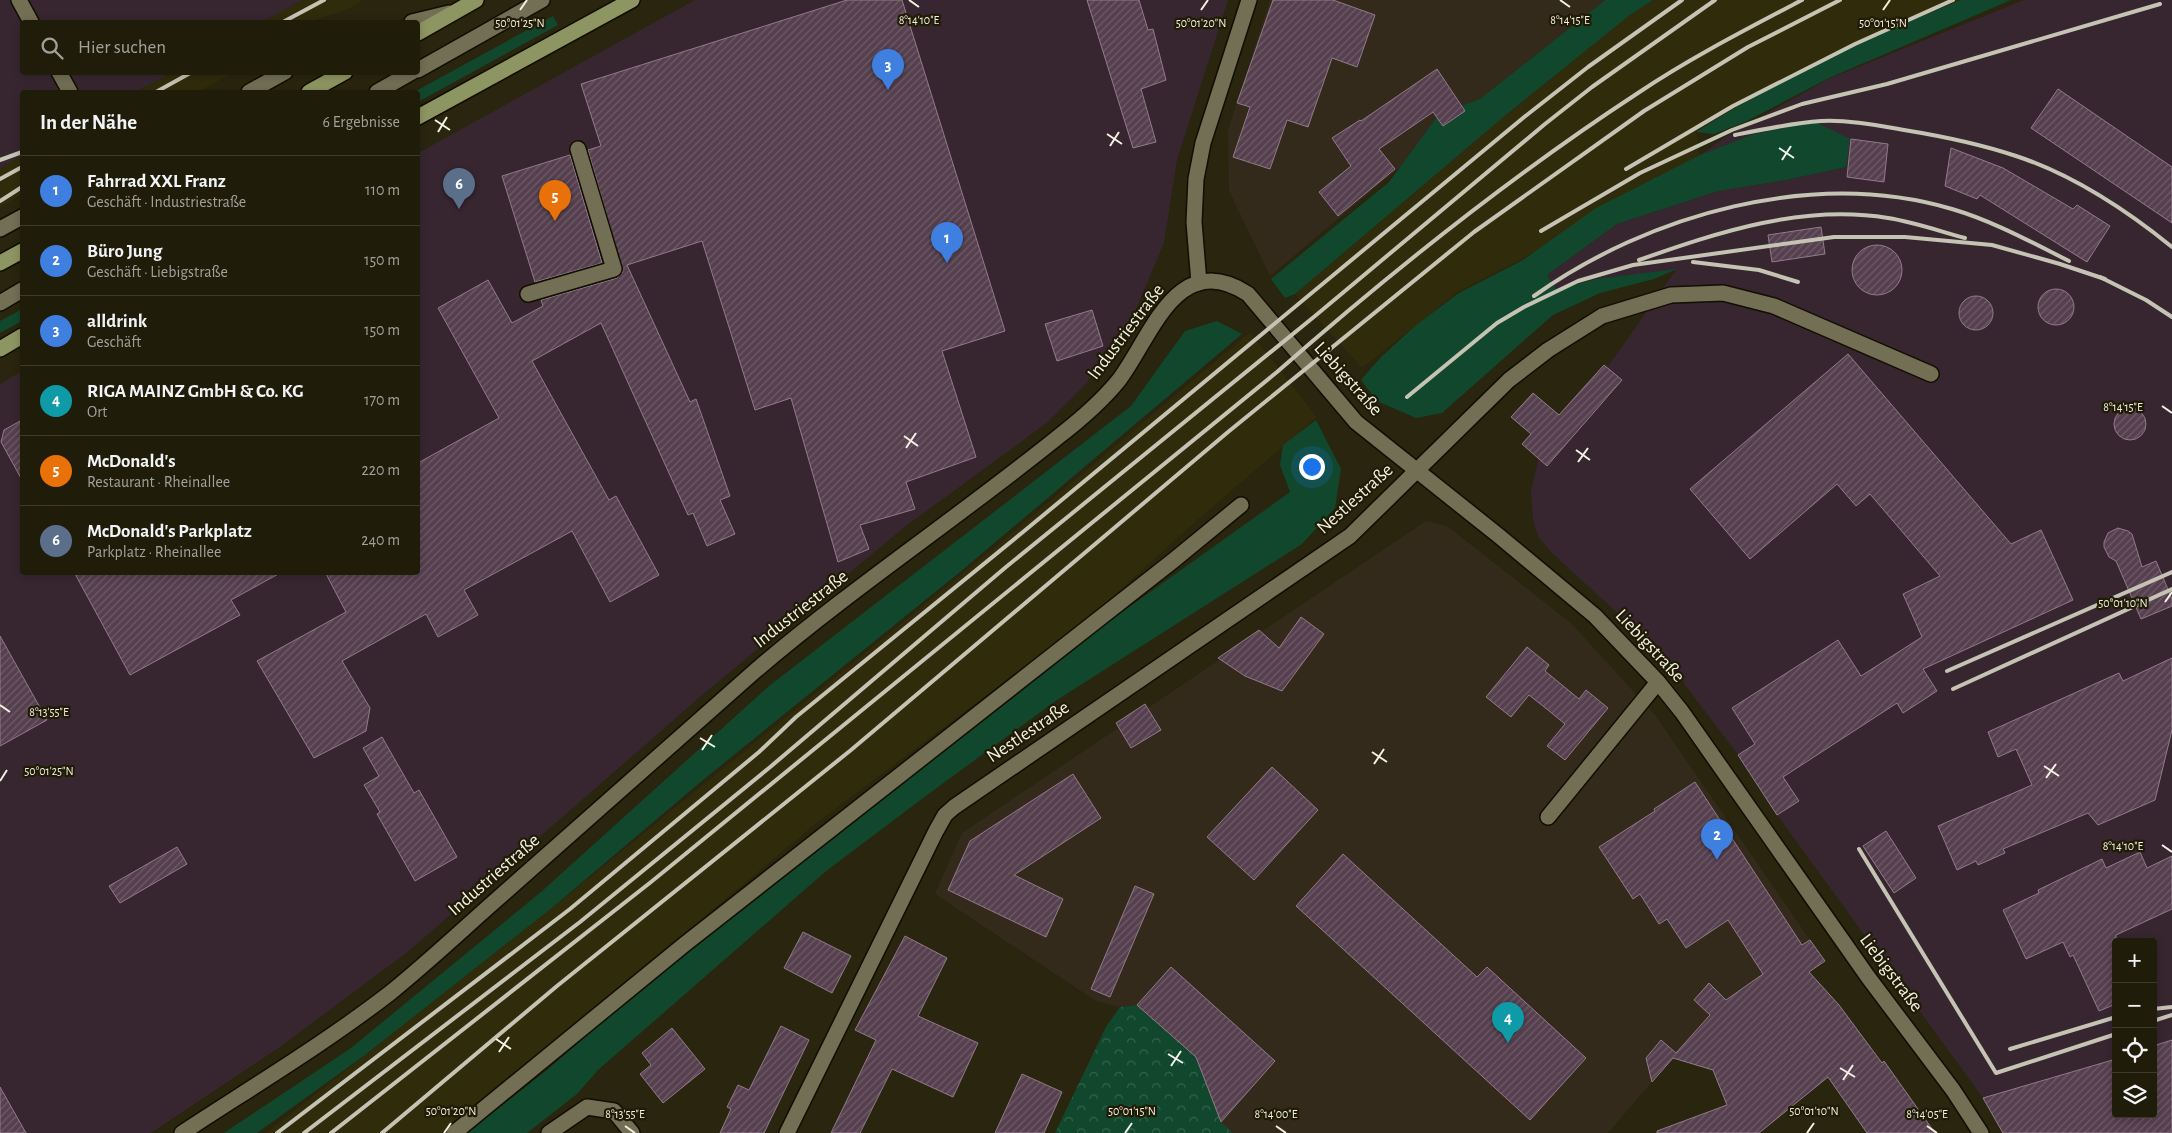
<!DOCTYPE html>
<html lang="de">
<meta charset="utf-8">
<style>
body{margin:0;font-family:"Alegreya Sans",sans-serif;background:#272513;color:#f1f3f6}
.controls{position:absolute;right:15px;bottom:15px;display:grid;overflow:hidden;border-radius:5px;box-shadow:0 2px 8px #0003}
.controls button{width:45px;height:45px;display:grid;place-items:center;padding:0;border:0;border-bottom:1px solid #3c3a2b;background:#1f1c0a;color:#f1f3f6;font:25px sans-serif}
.you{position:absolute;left:1311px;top:466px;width:18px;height:18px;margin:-12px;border:4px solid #fff;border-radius:50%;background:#1a73e8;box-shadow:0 0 0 8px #1a73e833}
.badge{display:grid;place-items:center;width:32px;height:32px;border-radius:50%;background:#eda83b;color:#fff;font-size:16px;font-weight:700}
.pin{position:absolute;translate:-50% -41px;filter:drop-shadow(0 1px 2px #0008)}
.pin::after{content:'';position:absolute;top:26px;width:18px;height:15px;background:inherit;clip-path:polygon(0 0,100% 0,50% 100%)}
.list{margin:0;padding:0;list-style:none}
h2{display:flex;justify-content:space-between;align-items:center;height:65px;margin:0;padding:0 20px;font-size:21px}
h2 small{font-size:16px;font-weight:400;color:#a1a19c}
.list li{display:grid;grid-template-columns:32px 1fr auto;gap:15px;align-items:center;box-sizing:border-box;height:70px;padding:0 20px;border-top:1px solid #3c3a2b}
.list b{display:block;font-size:19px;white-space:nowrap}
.list p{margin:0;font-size:16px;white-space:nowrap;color:#a1a19c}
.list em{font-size:16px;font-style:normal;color:#a1a19c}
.icon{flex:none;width:28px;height:28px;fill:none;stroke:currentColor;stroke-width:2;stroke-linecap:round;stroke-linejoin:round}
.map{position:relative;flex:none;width:2172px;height:1133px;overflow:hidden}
.search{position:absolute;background:#1f1c0a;box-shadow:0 2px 8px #0003;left:20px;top:20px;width:400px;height:55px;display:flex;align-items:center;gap:12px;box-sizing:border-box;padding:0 18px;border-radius:5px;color:#a1a19c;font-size:19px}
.panel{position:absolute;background:#1f1c0a;box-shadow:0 2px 8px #0003;left:20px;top:90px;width:400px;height:485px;border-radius:5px}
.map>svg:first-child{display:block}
</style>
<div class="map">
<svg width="2172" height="1133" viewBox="0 0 2172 1133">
<defs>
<pattern id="forest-crowns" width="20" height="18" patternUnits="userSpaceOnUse" patternTransform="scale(1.25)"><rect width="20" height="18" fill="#11482d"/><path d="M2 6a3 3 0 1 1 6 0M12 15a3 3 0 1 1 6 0" fill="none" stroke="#34634b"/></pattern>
<pattern id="building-hatch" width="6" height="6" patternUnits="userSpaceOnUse" patternTransform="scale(1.25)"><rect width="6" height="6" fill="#56404f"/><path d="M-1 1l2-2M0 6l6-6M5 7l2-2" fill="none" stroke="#6f5c68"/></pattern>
</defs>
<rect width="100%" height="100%" fill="#29250e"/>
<g fill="#342a1b">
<path d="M1270,0h335l-125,99 -41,15 -39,53 -130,109 -41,-85 -1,-61z"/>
<path d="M1426,521l21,5 124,97 84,92 155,225 -93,66 -109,127h-375l-12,-11 -25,-65 -59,-52 -17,2 -24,-6 -161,-107 27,-61z"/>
</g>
<g fill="#372630" fill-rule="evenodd">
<path d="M0,0h303l-40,22h-241v50l150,1 -36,19h-114v64l-22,12z"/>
<path d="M695,0h533l-51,160 -13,83 -33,78 -45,63 -38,38 -142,104 -199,165 -297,259 -130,97 -129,86h-151v-749l22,-13v201h396v-419z"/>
<path d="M2024,0h148v1133h-169l-20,-35 -206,-283 -39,-60 -77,-102 -108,-99 -14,-16 -6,-17 -2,-31 8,-32 69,-60 14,-18 -15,-12 69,-98 -80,9 -39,11 -10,-15 70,-51 101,-33 68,-11 60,-13 -95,-32 -51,20 27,-19 101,-57zM2116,942h37v172h-37z"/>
</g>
<g fill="#302b0b">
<path d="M303,0h60l-15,9 -39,13h-46z"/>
<path d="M1653,0h308l-124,55 -141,77 4,23 -102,58 -76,46 -64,33 -96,76 -67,-74 212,-180 123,-99z"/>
<path d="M173,72h60v1l-35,19h-62z"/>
<path d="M22,156v38l-22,13v-39z"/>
<path d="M1250,332l67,85 -132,114 -92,84 -274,206 -237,198 -141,114h-175l287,-226 459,-374z"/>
</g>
<g fill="#11482d">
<path d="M1605,0h48l-23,15 -123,99 -212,180 -10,4 -14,-19 118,-97 50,-68 41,-15z"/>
<path d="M1961,0h50l-182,78 -82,43 -33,13 -18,-2c83,-53 174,-95 265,-132z"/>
<path d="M553,16l5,9 -140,77v-10h-4z"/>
<path d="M1813,121l37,18 -4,28 -60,13 -68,11 -101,33 -70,51 10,15 39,-11 81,-10 -23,10 -54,14 -47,22 -111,98 -26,5 -39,-17 -16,-21 20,-23 35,-32 43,-32 64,-33 73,-52 104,-53 51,-20z"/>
<path d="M22,309v12l-22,12v-12z"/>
<path d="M1217,321l25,13 -282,238 -257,208 -150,127 -188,148 -108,78h-33l127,-85 190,-156 228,-206 362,-280 54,-75z"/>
<path d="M1316,420l25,49 -6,39 -33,36 -245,156 -130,95 -102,77 -227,198 -21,24 -50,39h-60l80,-63 168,-145 357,-277 218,-156 -10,-27 3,-20z"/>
</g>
<path fill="url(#forest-crowns)" d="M1137,1005l59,52 25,65 12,11h-178l51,-106 14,-20z"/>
<g fill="url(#building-hatch)" stroke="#927a8a">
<path d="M847,0h55l103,331 -63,20 34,106 -70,25 9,27 -55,16 9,24 -31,13 -47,-164 -36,12 -53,-169 -75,24 63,137 6,-3 34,97 -10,4 15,34 -28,12 -14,-33 -5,2 -87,-192 -69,38 77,139 7,-4 43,79 -49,27 -38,-71 -108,59 14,25 -40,22 -12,-23 -84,47 28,47 -4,23 -52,27 -57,-97 89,-49 -21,-40h93v-109l81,-45 -61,-110 50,-28 24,43 31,-17 -2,-6 76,-22 6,-6 -35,-122 13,-4 -20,-62z"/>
<path d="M1087,0h52l9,30 5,-1 13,51 -25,9 15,53 -23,6z"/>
<path d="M1273,0h60l42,15 -18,52 -25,-9 -24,69 -21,-7 -17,49 -37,-12 17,-50 -13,-4z"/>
<path d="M1437,69l28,42 -22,15 -10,-14 -54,37 16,20 -57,47 -19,-24 32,-26 -19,-28 28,-18 1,1z"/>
<path d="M2058,89l114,78v56l-141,-95z"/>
<path d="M1851,139l37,5 -4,38 -37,-5z"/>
<path d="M1951,148l52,20 70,41 4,-4 33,21 -23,36 -107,-67 -3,4 -32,-13z"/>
<path d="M570,155l32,108 -67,19 -33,-106z"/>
<path d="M1821,227l4,27 -53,8 -4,-27z"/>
<circle cx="1877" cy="270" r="25"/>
<circle cx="2056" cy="307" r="18"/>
<circle cx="1976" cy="313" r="17"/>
<path d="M1092,310l11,36 -46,15 -12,-37z"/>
<path d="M1848,354l163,190 30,-14 32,70 -150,69 14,22 -34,22 -6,-10 -114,74 16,24 -22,14 -39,-60 17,-11 -23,-36 106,-68 23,36 61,-39 -19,-43 37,-18 -70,-82 -14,12 -19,-22 -87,75 -60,-70z"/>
<path d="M1604,365l18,15 -75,86 -25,-22 9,-10 -20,-17 22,-24 26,22z"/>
<circle cx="2130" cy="424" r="16"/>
<path d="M22,420v60l-21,-38 3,-12z"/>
<path d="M2118,528l10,3 4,3 10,33 14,-6 16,38v7l-31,13 -25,-58 -7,-4 -5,-10v-5l4,-9z"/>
<path d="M74,572h208l-51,28 9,15 -110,60z"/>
<path d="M1301,617l23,17 -42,57 -37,-15 -27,-18 41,-28 20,18z"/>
<path d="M0,636l47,84 -47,26z"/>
<path d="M1527,647l22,18 -4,6 34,28 7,-9 22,18 -43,52 -18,-14 18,-22 -17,-14 -19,-15 -18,22 -25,-20z"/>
<path d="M2172,658v72l-17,70 -57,25 -10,-12 -85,36 2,4 -27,12 -2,-4 -19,9 -19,-44 94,-41 -16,-36 -18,8 -10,-25 131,-59 4,8z"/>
<path d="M1145,704l16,26 -30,18 -15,-25z"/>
<path d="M382,737l32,56 5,-3 38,67 -42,24 -38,-67 3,-2 -16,-27 15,-9 -16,-28z"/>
<path d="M1272,767l46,43 -64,70 -47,-43z"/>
<path d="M1073,774l28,44 -87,57 49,24 -17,38 -98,-47 22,-49z"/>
<path d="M1695,782l107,163 8,-5 15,21 -16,11 30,33 43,58 2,-2 51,72h-68l-39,-56 -69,56h-102v-2l70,-26 -14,-35 -40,-12 -21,24 -6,-24 15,-18 15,13 34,-38 -16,-15 15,-17 17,17 37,-26 -35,-54 -42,28 -19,-29 -8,5 -19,-30 -7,5 -34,-52 56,-36 -1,-2z"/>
<path d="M1886,831l30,47 -22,15 -31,-47z"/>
<path d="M177,847l10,17 -67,39 -11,-17z"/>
<path d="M2140,852l7,16 25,-12v53l-56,26v69l-17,7 -26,-56 -3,2 -7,-15 -37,17 -23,-49 36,-17 -1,-3 64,-31 4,9z"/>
<path d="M1343,854l134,123 10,-10 99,91 -56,62 -234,-214z"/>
<path d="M1135,886l19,8 -44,103 -19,-8z"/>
<path d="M803,932l48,24 -19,37 -48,-25z"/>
<path d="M905,936l42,22 -29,58 60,27 -25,54 -61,-28 -32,64h-29l45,-93 -21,-10z"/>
<path d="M1171,967l104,94 -54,61 -25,-65 -59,-52z"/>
<path d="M781,1026l28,14 -45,93h-44l11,-24 -4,-2 11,-22 11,5z"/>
<path d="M672,1028l33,41 -42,34 -23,-29 11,-9 -9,-12z"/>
<path d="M2172,1040v93h-169l-20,-35 133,-39v55h37v-68z"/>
<path d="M1022,1074l40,18 -18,41h-49z"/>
<path d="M0,1087l26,46h-26z"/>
</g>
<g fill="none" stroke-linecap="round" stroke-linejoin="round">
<defs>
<g id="minor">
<path d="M19,0l12,22"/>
<path d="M412,22l37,-9"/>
<path d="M418,70l124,-70"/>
<path d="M59,72l11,20"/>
<path d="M249,92l36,-20"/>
<path d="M377,92l35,-20"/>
<path d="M0,229l22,-12"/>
<path d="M1199,283l-5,-61 2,-43 7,-36 46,-143"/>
<path d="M528,294l86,-25 -36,-120"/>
<path d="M0,303l22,-13"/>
<path d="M1548,817l110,-135"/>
<path d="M182,1133c70,-46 142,-89 208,-140 36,-29 70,-61 105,-92 87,-76 173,-154 260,-230 97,-83 204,-154 303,-234 22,-17 44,-36 61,-57 33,-44 58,-132 129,-86l108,128 143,114 96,80 63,66 24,30 186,265 85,113 28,43"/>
<path d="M454,1133l231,-189 489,-384 67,-55"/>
<path d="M549,1133l38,-26 27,4 18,22"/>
<path d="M787,1133l149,-302 9,-16 9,-8 396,-271 159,-156 39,-30 54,-34 69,-21 52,-2 51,13 157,68"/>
</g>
<g id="major">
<path d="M418,33l58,-33"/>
<path d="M309,92l36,-20"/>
<path d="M418,117l214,-117"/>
<path d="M0,263l22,-12"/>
<path d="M0,349l22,-13"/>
</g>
</defs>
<use href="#minor" stroke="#120e00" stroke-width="18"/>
<use href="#major" stroke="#120e00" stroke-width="18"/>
<use href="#minor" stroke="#736f55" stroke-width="15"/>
<use href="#major" stroke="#8d9662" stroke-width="15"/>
<g stroke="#c5c3b3" stroke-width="4">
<path d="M283,22l41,-22"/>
<path d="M156,92l36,-20"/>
<path d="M1735,135c29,-6 57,-12 86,-14 24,-2 60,5 83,9 37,6 76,14 112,26 58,19 109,53 156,91"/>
<path d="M0,160l22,-8"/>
<path d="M1626,169l107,-63 122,-62 98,-44"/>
<path d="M0,179l22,-12"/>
<path d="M0,201l22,-14"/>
<path d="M1541,231l99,-58 92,-43 70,-26 85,-20 273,-80"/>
<path d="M1639,260c80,-28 163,-56 249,-42 26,4 51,13 77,20"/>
<path d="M1693,262l66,8 39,12"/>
<path d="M2100,277l46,23 26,17"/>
<path d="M1534,296c115,-82 279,-128 418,-87 41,12 79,33 117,52"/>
<path d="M1407,397l90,-74 27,-16 54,-26 55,-16 201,-28h71l87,8 68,19 45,15"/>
<path d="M1947,671l225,-99"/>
<path d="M1953,689l219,-100"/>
<path d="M1859,849l137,224 120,-39"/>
<path d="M2153,1009l19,-2"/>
<path d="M2153,1021l19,-6"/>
<path d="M2010,1049l106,-32"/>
<path d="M277,1133l293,-224 189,-157 37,-35 227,-185 500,-414 65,-51 94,-67"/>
<path d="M304,1133l276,-211 189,-154 237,-201 309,-251 230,-192 47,-37 123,-87"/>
<path d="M331,1133l320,-251 626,-510c114,-100 234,-196 361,-279 52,-35 109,-64 164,-93"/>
<path d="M382,1133l175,-147 294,-236 377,-318 246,-200 170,-121 104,-64 92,-47"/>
</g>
</g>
<path fill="none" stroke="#f3f1e3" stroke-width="2" d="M909,0l10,7M1560,0l10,7M520,10l7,-10M1201,10l7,-10M1883,10l7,-10M435,120l15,10M438,132l9,-15M1107,134l15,10M1110,146l9,-14M1779,148l15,10M1782,160l9,-14M2162,406l10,7M904,436l14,10M906,448l10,-15M1576,450l14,10M1578,462l10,-14M2165,602l7,-10M0,705l10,7M700,738l15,9M702,750l10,-15M1372,752l15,10M1374,764l10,-15M2044,766l15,10M2046,778l10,-14M0,781l7,-11M2162,845l10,7M496,1039l15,10M499,1052l10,-15M1168,1054l15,9M1171,1066l10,-15M1840,1068l15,9M1843,1080l10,-15M625,1126l10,7M1276,1126l10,7M1927,1126l10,7M444,1133l7,-10M1125,1133l7,-10M1807,1133l7,-10"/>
<g text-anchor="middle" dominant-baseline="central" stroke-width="4.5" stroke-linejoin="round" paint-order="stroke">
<g font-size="19" fill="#f3f1e3" stroke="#201b05">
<text transform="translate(1126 332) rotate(-53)">Industriestraße</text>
<text transform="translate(1348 379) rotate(48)">Liebigstraße</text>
<text transform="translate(1355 499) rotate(-42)">Nestlestraße</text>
<text transform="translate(801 609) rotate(-38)">Industriestraße</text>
<text transform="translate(1650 646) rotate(47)">Liebigstraße</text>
<text transform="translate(1028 732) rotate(-34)">Nestlestraße</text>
<text transform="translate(494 875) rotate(-41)">Industriestraße</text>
<text transform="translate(1891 973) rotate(53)">Liebigstraße</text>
</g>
</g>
<g font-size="12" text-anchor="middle" fill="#f3f1e3" stroke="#201b05" stroke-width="4.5" stroke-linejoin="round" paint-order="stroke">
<text x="919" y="24">8°14'10"E</text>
<text x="1570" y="24">8°14'15"E</text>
<text x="520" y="27">50°01'25"N</text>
<text x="1201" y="27">50°01'20"N</text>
<text x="1883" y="27">50°01'15"N</text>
<text x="2123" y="411">8°14'15"E</text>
<text x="2123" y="607">50°01'10"N</text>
<text x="49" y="716">8°13'55"E</text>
<text x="49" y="775">50°01'25"N</text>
<text x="2123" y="850">8°14'10"E</text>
<text x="451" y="1115">50°01'20"N</text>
<text x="1132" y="1115">50°01'15"N</text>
<text x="1814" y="1115">50°01'10"N</text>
<text x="625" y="1118">8°13'55"E</text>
<text x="1276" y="1118">8°14'00"E</text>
<text x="1927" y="1118">8°14'05"E</text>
</g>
</svg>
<div class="controls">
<button>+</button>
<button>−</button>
<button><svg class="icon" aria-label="locate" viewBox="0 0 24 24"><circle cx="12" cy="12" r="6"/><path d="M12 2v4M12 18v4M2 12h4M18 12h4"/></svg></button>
<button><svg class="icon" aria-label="layers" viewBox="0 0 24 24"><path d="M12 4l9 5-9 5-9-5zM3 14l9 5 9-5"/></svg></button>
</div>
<div class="you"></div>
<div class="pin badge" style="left:947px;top:263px;background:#3f7fe0">1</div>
<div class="pin badge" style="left:1717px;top:860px;background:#3f7fe0">2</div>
<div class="pin badge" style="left:888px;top:90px;background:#3f7fe0">3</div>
<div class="pin badge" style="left:1508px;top:1043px;background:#0f9aa8">4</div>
<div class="pin badge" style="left:555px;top:221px;background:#e8710a">5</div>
<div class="pin badge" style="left:459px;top:209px;background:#5c6f8a">6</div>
<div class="search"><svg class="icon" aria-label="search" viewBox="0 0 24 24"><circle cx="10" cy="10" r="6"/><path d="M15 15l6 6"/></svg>Hier suchen</div>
<section class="panel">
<h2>In der Nähe<small>6 Ergebnisse</small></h2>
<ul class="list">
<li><span class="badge" style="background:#3f7fe0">1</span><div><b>Fahrrad XXL Franz</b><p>Geschäft · Industriestraße</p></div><em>110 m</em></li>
<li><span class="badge" style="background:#3f7fe0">2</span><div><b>Büro Jung</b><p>Geschäft · Liebigstraße</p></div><em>150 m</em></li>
<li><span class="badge" style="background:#3f7fe0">3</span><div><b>alldrink</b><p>Geschäft</p></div><em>150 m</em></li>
<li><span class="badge" style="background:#0f9aa8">4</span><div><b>RIGA MAINZ GmbH &amp; Co. KG</b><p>Ort</p></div><em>170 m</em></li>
<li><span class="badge" style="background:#e8710a">5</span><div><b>McDonald's</b><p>Restaurant · Rheinallee</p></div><em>220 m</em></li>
<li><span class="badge" style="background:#5c6f8a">6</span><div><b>McDonald's Parkplatz</b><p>Parkplatz · Rheinallee</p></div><em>240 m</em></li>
</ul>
</section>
</div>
